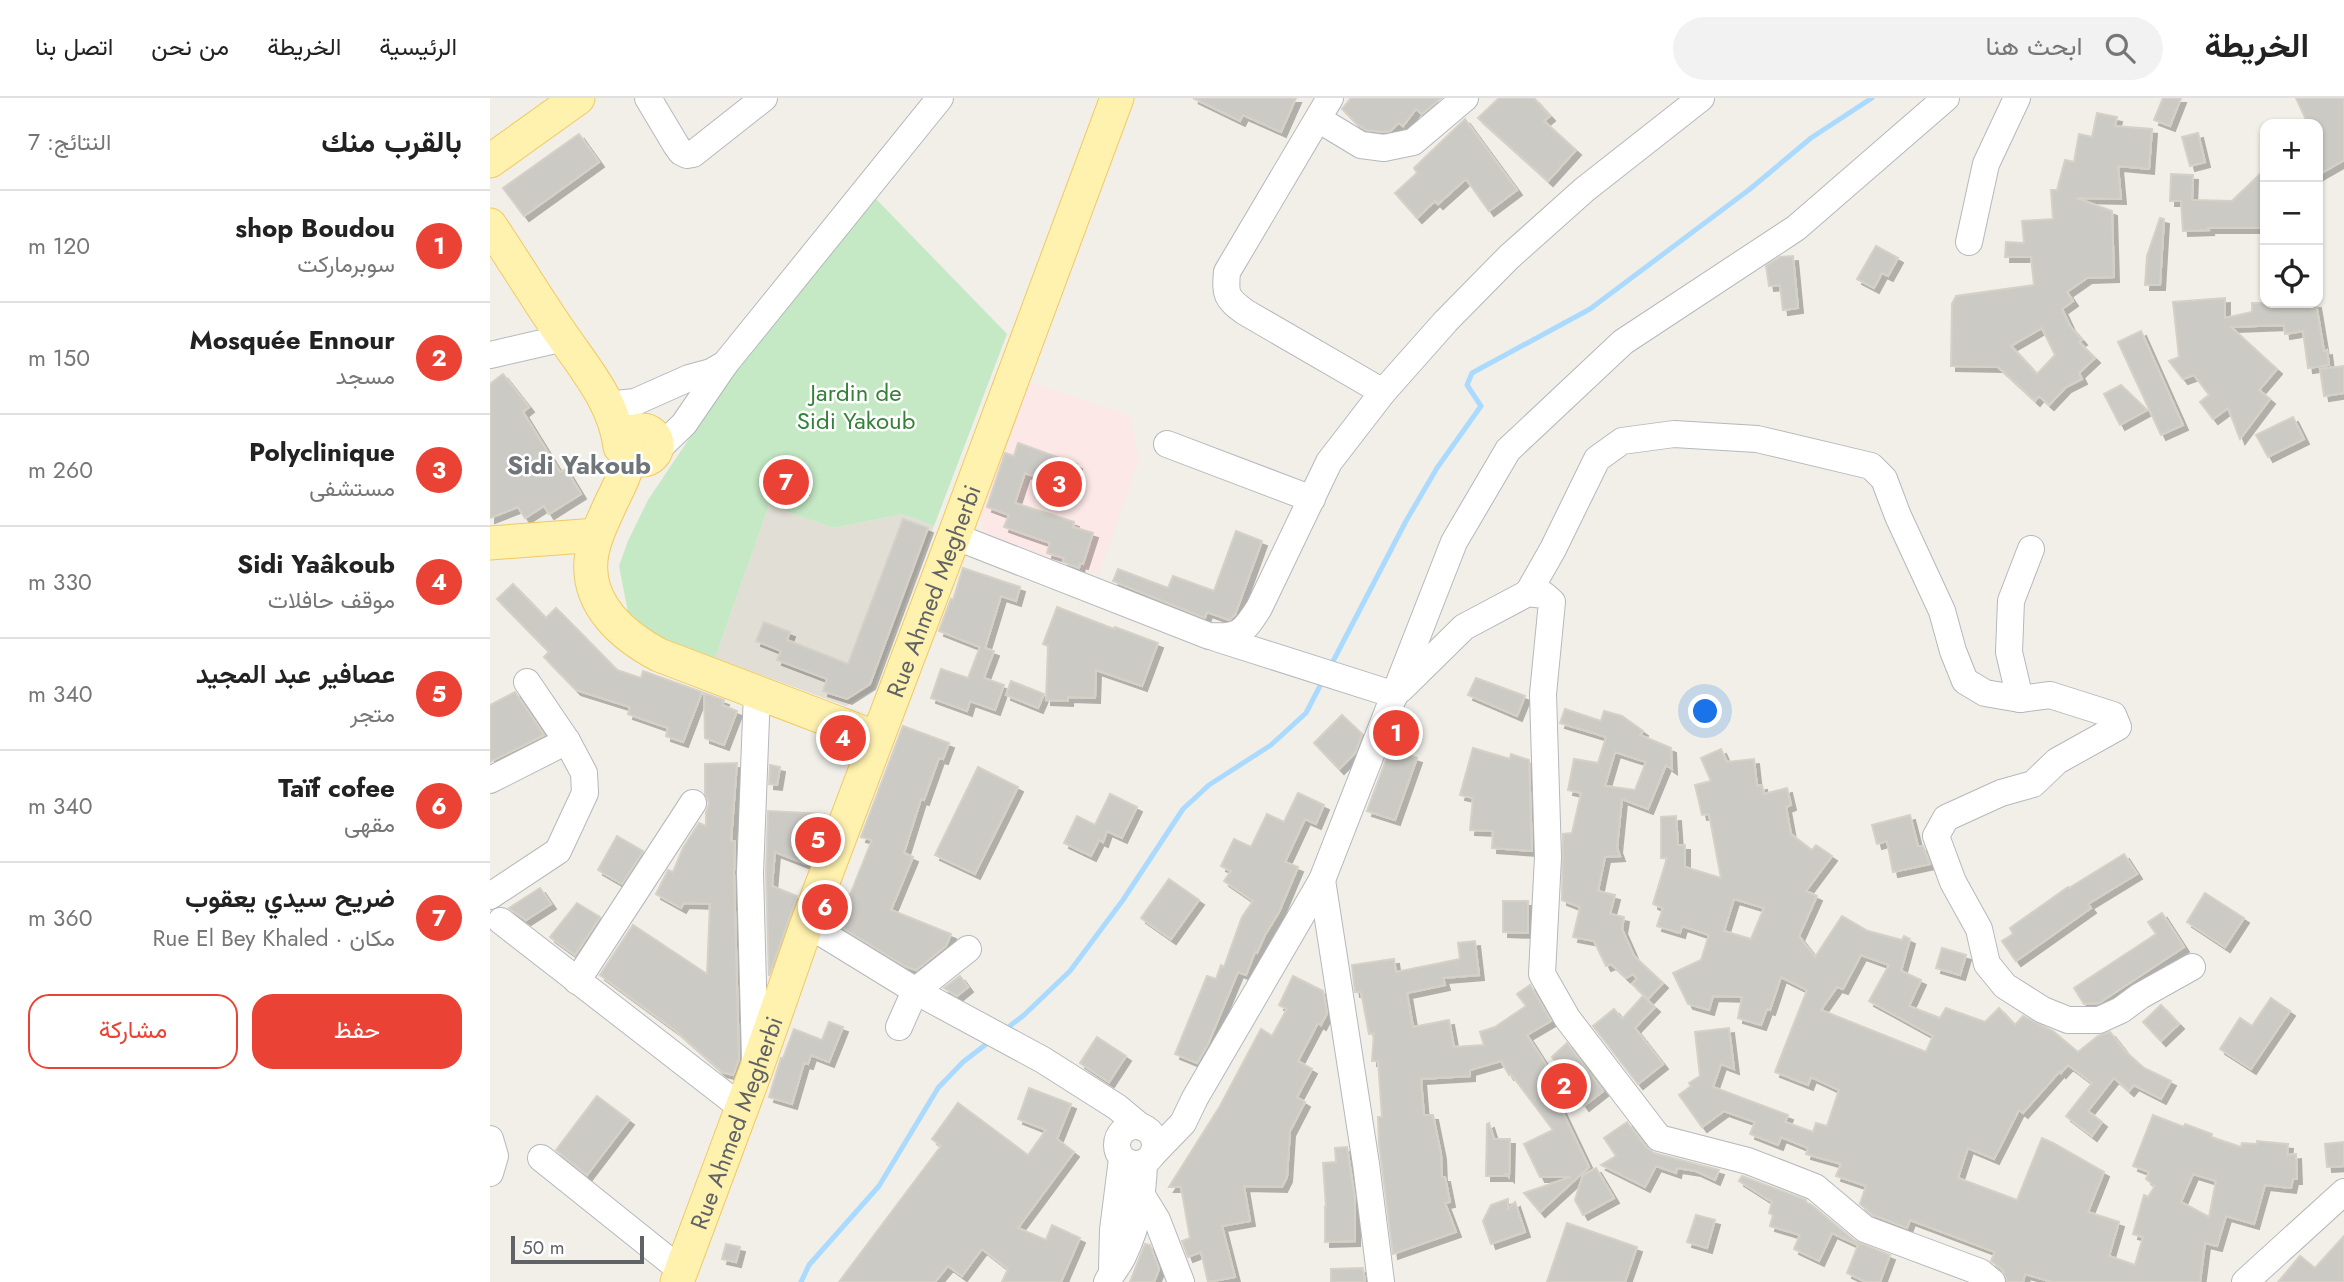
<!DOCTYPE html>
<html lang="ar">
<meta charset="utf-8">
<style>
body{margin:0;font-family:Jost,Vazirmatn,sans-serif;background:#f2f2f2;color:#222;direction:rtl}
.controls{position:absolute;right:21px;top:21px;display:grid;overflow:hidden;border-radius:14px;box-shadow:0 2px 5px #0004}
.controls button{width:63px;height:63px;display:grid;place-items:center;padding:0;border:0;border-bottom:2px solid #e0e0e0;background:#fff;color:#222;font:35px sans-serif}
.scale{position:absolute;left:21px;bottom:18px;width:133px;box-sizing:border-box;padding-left:7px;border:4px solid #5f6368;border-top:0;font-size:19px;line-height:24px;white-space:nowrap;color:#5f6368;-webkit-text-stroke:5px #fff;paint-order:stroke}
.you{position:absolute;left:1216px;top:614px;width:24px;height:24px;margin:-18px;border:5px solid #fff;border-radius:50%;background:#1a73e8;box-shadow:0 0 0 10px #1a73e833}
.badge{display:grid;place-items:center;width:46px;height:46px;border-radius:50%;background:#ea4335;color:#fff;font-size:23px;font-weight:700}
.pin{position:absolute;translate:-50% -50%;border:4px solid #fff;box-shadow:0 2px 7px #0006}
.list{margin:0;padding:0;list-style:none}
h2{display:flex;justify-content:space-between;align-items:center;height:91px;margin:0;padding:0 28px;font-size:30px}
h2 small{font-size:23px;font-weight:400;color:#767676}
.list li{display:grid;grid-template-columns:46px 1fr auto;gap:21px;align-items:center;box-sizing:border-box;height:112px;padding:0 28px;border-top:2px solid #e0e0e0}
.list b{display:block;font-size:26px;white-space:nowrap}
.list p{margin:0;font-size:23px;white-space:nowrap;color:#767676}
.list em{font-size:23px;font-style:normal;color:#767676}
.actions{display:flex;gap:14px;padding:21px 28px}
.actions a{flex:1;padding:16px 0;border:2px solid #ea4335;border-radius:21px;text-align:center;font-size:24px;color:#ea4335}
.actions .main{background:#ea4335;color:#fff}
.icon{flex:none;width:38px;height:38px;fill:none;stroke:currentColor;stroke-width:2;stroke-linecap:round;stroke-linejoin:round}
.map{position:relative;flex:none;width:1854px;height:1184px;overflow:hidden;direction:ltr}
header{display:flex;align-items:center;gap:42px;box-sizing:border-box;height:98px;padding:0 35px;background:#fff;border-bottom:2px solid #e0e0e0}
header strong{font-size:33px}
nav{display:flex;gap:38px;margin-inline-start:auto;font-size:24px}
.search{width:490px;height:63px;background:#f2f2f2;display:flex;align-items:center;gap:18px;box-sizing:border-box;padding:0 24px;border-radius:38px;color:#767676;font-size:26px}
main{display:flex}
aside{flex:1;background:#fff}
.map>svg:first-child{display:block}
</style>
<header>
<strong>الخريطة</strong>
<div class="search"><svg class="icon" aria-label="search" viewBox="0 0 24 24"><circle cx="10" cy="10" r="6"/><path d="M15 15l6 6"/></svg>ابحث هنا</div>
<nav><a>الرئيسية</a><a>الخريطة</a><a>من نحن</a><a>اتصل بنا</a></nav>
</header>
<main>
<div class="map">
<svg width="1854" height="1184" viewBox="0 0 1854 1184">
<defs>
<filter id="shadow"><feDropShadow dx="5" dy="5" stdDeviation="0" flood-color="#0004"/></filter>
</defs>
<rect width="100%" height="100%" fill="#f1efe8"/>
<path fill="#e1ded6" d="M279,407l64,23 70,-14 31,12 -61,164 -27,16 -131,-48z"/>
<path fill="#fce8e6" d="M535,282l104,36 10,44 -41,115 -114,-41 -6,-26z"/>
<path fill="#c5e8c5" d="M386,101l131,135 -73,192 -31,-12 -70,14 -64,-23 -54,153 -58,-22 -29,-24 -9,-46 9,-25 20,-41 88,-131z"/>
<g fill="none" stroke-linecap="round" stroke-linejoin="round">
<g stroke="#aadaff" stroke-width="5">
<path d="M840,569l76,-146 31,-53 44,-62 -14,-21 5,-12 118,-64 160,-120 61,-51 61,-40"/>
<path d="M516,931l18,-14 46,-44 53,-71 60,-91 26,-24 62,-40 35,-32 16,-31"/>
<path d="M311,1184l8,-17 70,-79 59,-98 25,-26 26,-20"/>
</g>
</g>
<g fill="#cccac5" stroke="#d6d1c6" stroke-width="2" fill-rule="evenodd" filter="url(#shadow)">
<path d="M703,0h103l-15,34 -38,-17 -3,6z"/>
<path d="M861,0h90l-19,16 -6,-5 -13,17 -4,-3 -9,8 -7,1 -17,-2 -10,-7 -14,-14z"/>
<path d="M1009,0h35l16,18 -6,5 32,29 -28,31 -70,-63z"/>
<path d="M1673,0h18l-11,28 -16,-6z"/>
<path d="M1806,0h48v62l-26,15v-51h-10z"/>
<path d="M1607,15l20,4 -2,9 37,3 -3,40 -31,-3 3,33 -45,-1 36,13 2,66 -27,1 -20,14 6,9 -11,8 8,17 12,14 -3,2 16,16 -16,15 3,6 -16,8 -17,18 -10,-9 -4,5 -37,-34 -47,-1 1,-62 4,-8 78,-11 -3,-28h-26l1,-15 18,1 -2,-22 31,-2 -2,-29h6l8,-30 9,2 5,-28 13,3zM1552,230l13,27 -18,19 -26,-28z"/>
<path d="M975,21l52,71 -28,21 -23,-32 -28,25 -3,-3 -18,17 -22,-25 22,-20 -3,-5z"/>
<path d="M1708,35l7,29 -15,4 -8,-29z"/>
<path d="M89,36l20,28 -75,54 -21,-28z"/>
<path d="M1775,71v59h-57l1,2 -26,1 -2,-30h-11l1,-27 22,1 -1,25 40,1z"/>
<path d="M1670,120l4,1 -4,66h-15l2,-29z"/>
<path d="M1386,148l22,12 -10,18 -6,-3 -8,15 -17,-9z"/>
<path d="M1303,158l5,52 -15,2 -3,-25 -11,1 -3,-20 14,-9z"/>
<path d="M1735,200v20l27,-6v-9h25v3l39,-3 8,48 3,-1 2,15 -21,3 -5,-37 -18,3 -1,-9 -53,2 46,42 -18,21 11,9 -30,40 -12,-31 -15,11 -13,-17 9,-7 -15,-20 -11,4 -14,-18 10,-4 -6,-55z"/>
<path d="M1651,233l42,94 -22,10 -43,-93z"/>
<path d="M1854,268v27l-20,3 -4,-27z"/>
<path d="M13,276l26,33 -6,5 37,60 6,-3 15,25 -32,20 -5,-8 -19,12 -7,-11 -28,11v-134z"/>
<path d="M1631,287l26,25 -27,15 -16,-31z"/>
<path d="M1803,319l11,22 -36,18 -12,-22z"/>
<path d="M528,345l59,21 -9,24 -43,-15 -10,30 59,19 -1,5 20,6 -10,31 -3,-1 -1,5 -16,-6 1,-4 -17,-5 3,-10 -46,-16 5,-12 -22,-8 18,-54 9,3z"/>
<path d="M309,368l5,24 -30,7 -6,-23z"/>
<path d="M413,421l25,9 -58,156 -23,15 -24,-8 4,-12 -50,-19 4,-9 -25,-10 8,-19 26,10 -3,8 61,24z"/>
<path d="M746,433l26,10 -27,74 -6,5 -22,-8 -2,6 -92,-37 5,-12 50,19 5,-12 41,15z"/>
<path d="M473,470l57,19 -4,14 -15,-5 -16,52 9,3 -10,27 20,7 -9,25 -25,-9 -3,10 -36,-13 10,-29 27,9 12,-31 -41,-16 12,-32 2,1z"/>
<path d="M23,486l33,34 10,-10 61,62 24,8 2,-7 59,21 -19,50 -17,-6 2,-8 -40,-14 2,-7 -54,-17 -32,-33 5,-5 -52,-53z"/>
<path d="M567,509l57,22 1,-2 43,16 -16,43 -46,-16 -1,28 -27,-1v4l-22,-1 2,-54 -5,-2z"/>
<path d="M986,580l49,18 -8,20 -49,-21z"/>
<path d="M521,583l33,13 -6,14 -32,-13z"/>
<path d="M25,594l29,43 -54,27v-57z"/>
<path d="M214,595l20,7 -2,5 15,6 -13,34 -19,-7z"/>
<path d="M1075,611l36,12 3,-10 18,5 21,15 -3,4 31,13 1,21 -6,-4 -18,44 -26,-10 -5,49 3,8 -15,1 -7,34 17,4 -5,19 14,3 -2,12 12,27 29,27 -15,16 -16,-15 5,-5 -4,-5 -7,4 -15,-14 -5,2 -12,-25 -21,-4 7,-30 -18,-7 1,-66 9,-1 9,-40 -13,-3 6,-31 24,4 8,-26 -46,-14zM1125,654l31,10 -11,28 -30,-4z"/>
<path d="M852,617l20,19 -7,19 -16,16 -25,-26z"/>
<path d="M413,628l46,17 -6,16 -4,-1 -15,42 -3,-1 -17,54 9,4 -22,53 60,24 -5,12 -30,24 -11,-4 -67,-41 34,-85 -11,-3z"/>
<path d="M983,650l37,11 1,-5 18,6 3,91 -40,-3 1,-17 -23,-1 3,-32 -13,-3z"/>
<path d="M900,651l27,9 -22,62 -28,-9z"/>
<path d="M1231,651l6,13 27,-3 3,27 5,-1 2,9 23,-6 4,17 -5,2 5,27 21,16 4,-5 16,11 -26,35 11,5 -18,40 16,21 27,-41 26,15 34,9 2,-4 6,3 -9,32 20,9 -12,26 31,12 6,-10 39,14 14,-14 16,17 8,-9 30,15 25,21 20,-16 12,-4 16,20 18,16 27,13 -10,18 -27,-14 -5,6 -15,-13 -26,33 14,11 -10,14 -26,-20 26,-33 -24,-18 -7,8 -1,-2 -37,42 -4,-3 -25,49 -26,-11 -10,30 59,22 25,-62 11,5 51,29 -16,40 31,10 -10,34 26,9 8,-28 -10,-3 11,-39 4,2 7,-11 -9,-7 3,-7 -16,-6 20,-51 31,12 1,-3 27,10 -1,3 30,10 1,-4 15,1v-3l31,3 -1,11 9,-1 1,25h-4l-2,9 -26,-3 -11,39 -28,-8 -9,30 -12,-3 -5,39h-148l-27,-8 -2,8h-16l-4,-12 -12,-9 4,-9 -85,-32 -3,8 -34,-13 -13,-11 6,-18 -30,-10 5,-12 -35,-10 2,-6 -27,-11 -3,8 -28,-11 5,-12 -31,-11 -22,16 -23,-32 12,-9 -2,-3 11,-7 -5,-44 34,-4 5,41 -13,-5 -8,23 75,28 -3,7 28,10 3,-9 11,3 12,-36 -28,-13 -3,8 -33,-13 32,-82 -26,-13 -11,33 -3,-1 -6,16 -23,-7 4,-21 -29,-1 -4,14 -21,-6 -15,-31 28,-13 8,-25 -27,-9 -2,7 -23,-7 6,-18 -10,-4 14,-46h-6v-41l15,-1 2,29h7v22l36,11 -12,-64 -7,1 -7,-30 16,-4 -10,-23zM1244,801l30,9 -13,31 -27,-8zM1371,857l28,10 -20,36 64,35 -7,16 -105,-42 16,-23 6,2zM1703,1076l23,7 -7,36 -28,-15z"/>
<path d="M247,665l-6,78h4l-1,32 5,186 -6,16 -11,-3 -46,-41 -76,-56 33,-50 74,49 3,-70 -26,-1 -3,5 -25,-14 12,-24 5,2 10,-24 16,-25 7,3v-13l3,-10 -4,-9v-30z"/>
<path d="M280,667l10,2 -3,18 -8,-1z"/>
<path d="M488,669l40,20 -43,87 -40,-19z"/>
<path d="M808,695l26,12 -8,19 -11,-5 -20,43 13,5 -19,45 -14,23 -8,18 -2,-1 -9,23 -8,-3 -30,72 -11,19 -22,-9 32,-78 9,3 5,-14 3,2 18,-50 11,-16 -29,-20 7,-10 -10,-5 13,-27 17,8 16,-33 17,8z"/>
<path d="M620,696l27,13 -15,31 -15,-7 -4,11 -4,-2 -8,16 -27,-13 13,-27 18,9z"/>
<path d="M278,713l56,3 -18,50 -31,-12 -3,34 25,10 -28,80 -3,-103z"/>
<path d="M1420,717l8,31h5l7,18 -37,8 -6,-31 -10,3 -5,-19z"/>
<path d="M127,738l26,15 -21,33 -24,-14z"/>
<path d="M1634,756l13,20 -49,30 3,4 -75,53 -14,-20 11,-7 -3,-6 58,-41 1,1z"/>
<path d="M679,781l30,21 -28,39 -30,-21z"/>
<path d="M50,790l11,16 -25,16 -17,-12z"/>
<path d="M1715,795l39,25 -19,29 -38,-25z"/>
<path d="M1013,803h25v32l-25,-1z"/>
<path d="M87,805l23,14 -25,38 -25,-18z"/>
<path d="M1672,815l22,34 -85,56 -15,1 -10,-16 82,-54 -8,-12z"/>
<path d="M985,843l4,34 -36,3 2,7 -38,8 6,34 36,-7 5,27 30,-2 -4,-13 15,-5 31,-21 -9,-12 13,-9 21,36 -24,14 21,33 -5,3 46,96 -49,45 -16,-19 47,-16h-31l-16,-33 29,-14 -42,-56 -2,1 -8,-14 -31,9v6l-49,3 3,36h9l8,39 1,23h3l5,25 -5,1 11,29 -63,22 -14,-110 -1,-27h4l-4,-56h-6l2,-28 -5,1 -8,-42h-6l-3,-27 42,-6 2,13 64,-13 -2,-16z"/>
<path d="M1452,850l24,7 -6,20 -24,-7z"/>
<path d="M470,878l8,11 -11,9 -13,-8z"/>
<path d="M803,878l30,15 4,22 -6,12 -3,-2 -20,38 14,8 -15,28 8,5 -15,29 -3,46 -5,10 -38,-1 6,35 -28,5 13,51 -27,5 -7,-30 -13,5 -6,-16 8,-3 -9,-51h-12l51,-81 41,-77 11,7 15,-27 -8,-4z"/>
<path d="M1153,898l12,11 -20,21 28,36 -25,20 -45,-58 21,-17 8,10z"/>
<path d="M1781,900l19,13 -39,58 -31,-20 20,-31 12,8z"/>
<path d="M1671,907l18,19 -18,17 -18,-19z"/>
<path d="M339,924l14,5 -14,35 -18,-7 -3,9 -4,-1 -12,41 -23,-7 12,-39h2l11,-29 28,11z"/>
<path d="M607,939l29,19 -17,26 -29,-19z"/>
<path d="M1077,945l36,48 -19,15 -32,-49z"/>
<path d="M539,990l42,16 -14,35 17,13 -56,76 28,12 6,-15 28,13 -19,44h-59l6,-13 -26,-20 -20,27 -14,-10 -13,16h-96l102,-136 -9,-7 26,-36 70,52 18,-25 -28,-11z"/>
<path d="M107,998l32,24 -42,55 -31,-25z"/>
<path d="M1137,1024l20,26 7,5 65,17 -4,10 -19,-9 -19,-3 -1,5 -20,-7 -11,21 -44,-22 15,-9 -12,-18z"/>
<path d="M999,1025l5,16h16l-1,38 -4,-4 1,3h-20l1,-52z"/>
<path d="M1854,1044v24l-17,1 -2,-23z"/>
<path d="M857,1049l8,52v42l-30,1v-35h1l-3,-44 13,-1 -1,-14z"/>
<path d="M1106,1070l18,30 -31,17 -8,-15 8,-25z"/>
<path d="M1252,1078l64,24v2l7,4 42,35 35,14 -10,27h-14l-19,-9 11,-28 -26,-12 -13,28 -25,-12 6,-14 -30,-9 3,-11 -4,-2 3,-11 -33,-21z"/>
<path d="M1018,1101v10l7,-7 10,30 -34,12 -8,-23 8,-16z"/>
<path d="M1206,1117l19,5 -8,28 -20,-6z"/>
<path d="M1077,1125l70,24 -12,35h-78z"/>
<path d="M1854,1138v46h-66l22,-26 15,12z"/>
<path d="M236,1146l14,3 -4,15 -14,-3z"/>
<path d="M655,1146l5,1 9,24 -5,13h-24z"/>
<path d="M873,1170l2,14h-34v-13z"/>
</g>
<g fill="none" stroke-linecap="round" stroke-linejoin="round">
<defs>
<g id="minor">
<path d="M158,0l28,47 5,7 6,3 6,-1 71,-56"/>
<path d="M840,0l-103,174c-2,23 -1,26 18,40l138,80"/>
<path d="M828,21l43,26 23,3 29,-6 52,-44"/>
<path d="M1479,144l17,-78 31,-66"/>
<path d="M0,257l74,-17"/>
<path d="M126,306l19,-2 54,-24 22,-6 14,-8 215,-266"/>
<path d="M677,346l145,55"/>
<path d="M165,354l29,-28 41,-60"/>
<path d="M464,438l255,100c30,2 34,-3 50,-28l70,-146 54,-70 63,-71 63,-64 75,-67 117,-92"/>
<path d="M1038,495l25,-44 44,-90 25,-18 52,-7 83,5 114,27 13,13 14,37 44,95 11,40 12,30 20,12 35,6 30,-4 63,20 5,12 -61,34 -24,23 -32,9 -55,25 -10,18 17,46 26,47 8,35 18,22 38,24 25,10h31l22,-10 19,-14 52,-29"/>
<path d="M726,540l179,57"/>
<path d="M911,591l63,-62 64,-34 16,2 8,7 -9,92 5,163 -6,117 25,44 92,120 89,23 67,26 50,42 115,43 12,10"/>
<path d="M1530,601l-11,-47 2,-51 20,-52"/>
<path d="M0,682l77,-39"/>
<path d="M832,782l44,284 15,118"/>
<path d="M0,798l68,-45 27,-58 -1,-20 -17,-32 -40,-59"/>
<path d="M11,823l241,187"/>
<path d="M317,826l114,70 122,66 74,47 24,20"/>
<path d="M87,883l116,-178"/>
<path d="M409,929l16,-36 53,-42"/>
<path d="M265,960l-5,-185 7,-181"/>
<circle cx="646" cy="1047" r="19"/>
<path d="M0,1041l5,17 -5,17"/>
<path d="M663,1056l30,-31 12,-25 127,-218 132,-338 54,-92 115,-108 173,-114 150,-130"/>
<path d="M51,1060l141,113"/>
<path d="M653,1099l14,23 24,62"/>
<path d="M622,1170l1,-38 9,-71"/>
<path d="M617,1184c5,-10 13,-18 17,-28 14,-30 19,-58 20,-91"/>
<path d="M1755,1184l99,-90"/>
</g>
<g id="major">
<path d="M0,63l88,-63"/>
<path d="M0,127c25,37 48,76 74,113 24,34 51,67 56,109"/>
<path d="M128,330c3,7 10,16 10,24 1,18 -10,36 -17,51 -8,18 -18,37 -20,57 -4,45 32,76 68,95l218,83"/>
<circle cx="152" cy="347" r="15"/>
<path d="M0,445l107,-8"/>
<path id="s1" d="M187,1184l79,-212 51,-146 147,-388 163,-438"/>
</g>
</defs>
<use href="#minor" stroke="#b5b8bc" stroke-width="28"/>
<use href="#major" stroke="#f2c960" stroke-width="35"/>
<use href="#minor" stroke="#fff" stroke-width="26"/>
<use href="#major" stroke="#fff2af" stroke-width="33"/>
</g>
<g text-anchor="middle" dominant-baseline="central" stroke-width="5" stroke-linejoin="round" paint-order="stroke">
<g font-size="24" fill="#348238" stroke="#fff">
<text x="366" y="294">Jardin de<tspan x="366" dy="28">Sidi Yakoub</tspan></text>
</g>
<g font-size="24" fill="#5f6368" stroke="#fff">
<text stroke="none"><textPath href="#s1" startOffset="737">Rue Ahmed Megherbi</textPath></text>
<text stroke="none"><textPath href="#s1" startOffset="170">Rue Ahmed Megherbi</textPath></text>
</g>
<g font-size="26" font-weight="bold" fill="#70757a" stroke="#fff">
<text x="89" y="367">Sidi Yakoub</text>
</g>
</g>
</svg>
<div class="controls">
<button>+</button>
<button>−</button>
<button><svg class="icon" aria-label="locate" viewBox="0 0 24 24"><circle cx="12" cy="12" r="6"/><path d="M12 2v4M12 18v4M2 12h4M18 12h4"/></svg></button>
</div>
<div class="scale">50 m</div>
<div class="you"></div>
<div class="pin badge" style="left:906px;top:635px">1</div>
<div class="pin badge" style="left:1074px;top:988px">2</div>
<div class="pin badge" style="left:569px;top:386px">3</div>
<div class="pin badge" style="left:353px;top:640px">4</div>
<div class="pin badge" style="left:328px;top:742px">5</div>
<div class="pin badge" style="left:335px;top:809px">6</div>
<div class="pin badge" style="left:296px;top:384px">7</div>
</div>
<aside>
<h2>بالقرب منك<small>النتائج: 7</small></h2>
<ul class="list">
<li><span class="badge">1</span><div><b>shop Boudou</b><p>سوبرماركت</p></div><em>120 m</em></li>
<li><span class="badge">2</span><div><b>Mosquée Ennour</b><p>مسجد</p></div><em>150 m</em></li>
<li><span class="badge">3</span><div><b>Polyclinique</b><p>مستشفى</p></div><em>260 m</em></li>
<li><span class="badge">4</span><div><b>Sidi Yaâkoub</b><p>موقف حافلات</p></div><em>330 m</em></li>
<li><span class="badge">5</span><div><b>عصافير عبد المجيد</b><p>متجر</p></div><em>340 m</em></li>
<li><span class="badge">6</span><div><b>Taïf cofee</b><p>مقهى</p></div><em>340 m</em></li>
<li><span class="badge">7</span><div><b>ضريح سيدي يعقوب</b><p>مكان · Rue El Bey Khaled</p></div><em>360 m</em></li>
</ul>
<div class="actions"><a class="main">حفظ</a><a>مشاركة</a></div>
</aside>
</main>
